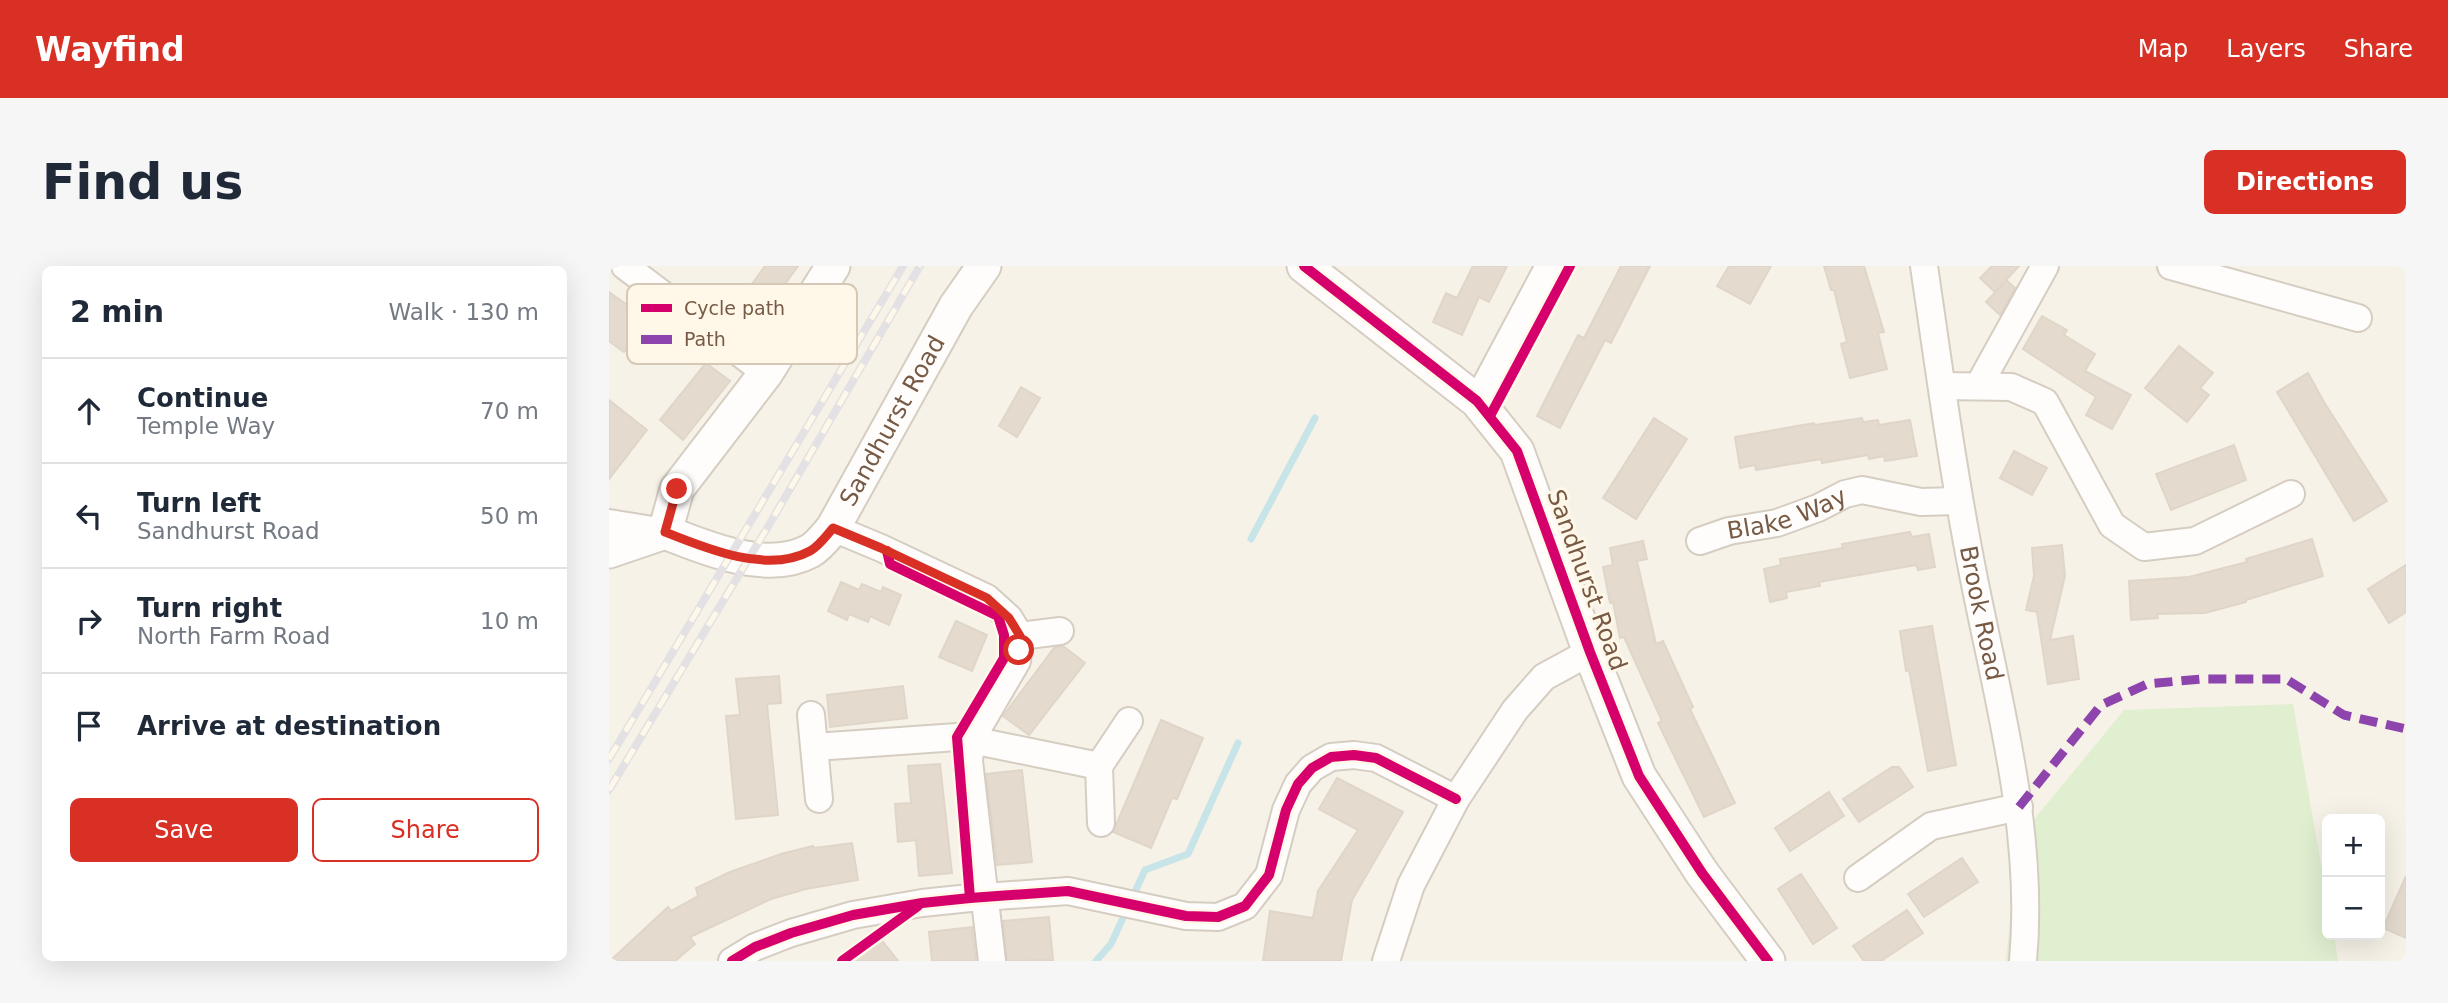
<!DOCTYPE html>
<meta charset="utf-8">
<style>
body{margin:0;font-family:"DejaVu Sans",sans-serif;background:#f6f6f7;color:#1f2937}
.controls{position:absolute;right:21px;bottom:21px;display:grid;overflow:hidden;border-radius:10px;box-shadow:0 7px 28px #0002}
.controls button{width:63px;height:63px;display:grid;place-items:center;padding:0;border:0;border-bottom:2px solid #e0e1e3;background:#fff;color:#1f2937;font:35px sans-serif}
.stop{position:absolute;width:21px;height:21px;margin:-16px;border:5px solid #d93025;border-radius:50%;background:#fff}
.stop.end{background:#d93025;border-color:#fff;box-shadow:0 2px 7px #0008}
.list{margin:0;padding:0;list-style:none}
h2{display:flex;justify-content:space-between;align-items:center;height:91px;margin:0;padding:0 28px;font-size:30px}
h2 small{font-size:23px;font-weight:400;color:#747a83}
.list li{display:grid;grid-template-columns:46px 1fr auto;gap:21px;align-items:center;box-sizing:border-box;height:105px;padding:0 28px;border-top:2px solid #e0e1e3}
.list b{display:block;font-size:26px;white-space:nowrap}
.list p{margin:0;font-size:23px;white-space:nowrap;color:#747a83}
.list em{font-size:23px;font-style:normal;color:#747a83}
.actions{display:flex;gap:14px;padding:21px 28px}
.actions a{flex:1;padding:16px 0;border:2px solid #d93025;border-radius:10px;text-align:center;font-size:24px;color:#d93025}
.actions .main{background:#d93025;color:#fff}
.icon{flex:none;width:38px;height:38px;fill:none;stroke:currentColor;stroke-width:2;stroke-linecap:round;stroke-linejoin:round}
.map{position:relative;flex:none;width:1797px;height:695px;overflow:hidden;border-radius:10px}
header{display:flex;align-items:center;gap:42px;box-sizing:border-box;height:98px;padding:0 35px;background:#d93025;color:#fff}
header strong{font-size:33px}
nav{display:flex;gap:38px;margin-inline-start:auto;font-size:24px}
.intro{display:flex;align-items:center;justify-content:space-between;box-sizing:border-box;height:168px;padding:0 42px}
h1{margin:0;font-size:49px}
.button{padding:18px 32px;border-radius:10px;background:#d93025;color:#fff;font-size:24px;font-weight:700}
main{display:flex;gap:42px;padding:0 42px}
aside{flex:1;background:#fff;border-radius:10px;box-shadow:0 7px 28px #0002}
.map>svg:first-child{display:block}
</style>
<header>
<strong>Wayfind</strong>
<nav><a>Map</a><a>Layers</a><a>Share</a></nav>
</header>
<div class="intro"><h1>Find us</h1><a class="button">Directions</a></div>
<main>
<aside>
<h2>2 min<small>Walk · 130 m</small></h2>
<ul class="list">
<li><svg class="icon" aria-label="ahead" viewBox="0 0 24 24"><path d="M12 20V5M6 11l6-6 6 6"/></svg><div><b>Continue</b><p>Temple Way</p></div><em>70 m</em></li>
<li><svg class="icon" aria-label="left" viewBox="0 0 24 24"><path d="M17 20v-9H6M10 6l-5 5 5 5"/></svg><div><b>Turn left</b><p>Sandhurst Road</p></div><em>50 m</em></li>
<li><svg class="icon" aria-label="right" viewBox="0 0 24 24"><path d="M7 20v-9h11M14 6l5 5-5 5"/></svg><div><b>Turn right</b><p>North Farm Road</p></div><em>10 m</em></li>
<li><svg class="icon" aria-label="arrive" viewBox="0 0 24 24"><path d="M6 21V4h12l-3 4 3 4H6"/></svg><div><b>Arrive at destination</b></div></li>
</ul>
<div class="actions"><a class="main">Save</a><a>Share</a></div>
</aside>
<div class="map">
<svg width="1797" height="695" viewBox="0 0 1797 695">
<rect width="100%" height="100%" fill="#f7f2e7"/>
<path fill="#e0efd0" d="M1684,438l34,195v36h7l4,26h-332l12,-122 106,-129z"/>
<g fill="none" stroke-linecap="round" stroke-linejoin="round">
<g stroke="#c7e4e8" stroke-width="7">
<path d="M642,273l64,-121"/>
<path d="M487,695l15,-17 34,-74 43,-16 50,-111"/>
</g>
</g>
<g fill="#e4dace" stroke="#e0d5c9" stroke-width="2">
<path d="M156,0h33l-23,32 6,5 -19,27 -29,-20z"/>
<path d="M864,0h34l-18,36 -10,-5 -17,38 -29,-13 13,-29 11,5z"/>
<path d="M1012,0h29l-39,77 -6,-3 -45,88 -23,-12 41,-81 6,3z"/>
<path d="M1120,0h42l-21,38 -33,-18z"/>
<path d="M1215,0h40l20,66 -6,1 9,36 -37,9 -9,-34 6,-2 -13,-52h-3z"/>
<path d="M1383,0h27l-13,14 9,8 -15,27 -14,-13 19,-20 -10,10 -15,-14z"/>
<path d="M0,26l38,27 -23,33 -15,-11z"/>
<path d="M1433,50l25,14 -3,5 31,19 -10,17 46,24 -19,34 -26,-14 10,-18 -73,-48z"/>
<path d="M1570,80l34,27 -13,15 9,7 -22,27 -42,-34z"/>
<path d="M97,97l24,18 -47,59 -23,-20z"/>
<path d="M1699,107l16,29 63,99 -33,20 -77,-129z"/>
<path d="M412,121l19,11 -23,39 -18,-11z"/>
<path d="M0,134l38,30 -38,49z"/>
<path d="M1045,152l33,21 -51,80 -33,-21z"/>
<path d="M1253,152l1,4 15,-2 1,5 31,-5 7,36 -32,5 -1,-5 -15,3 -1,-4 -46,8 -1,-4 -65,11 -1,-5 -15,3 -5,-31 79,-14 1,2z"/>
<path d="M1625,179l12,35 -75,30 -15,-36z"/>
<path d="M1405,185l33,17 -15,27 -32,-17z"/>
<path d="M1301,266l2,5 17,-3 6,33 -17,3 -2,-5 -97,17 1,4 -34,6 1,6 -17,4 -6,-33 17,-4 -1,-6 63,-11 -1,-4z"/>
<path d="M1703,273l11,37 -77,24v2l-41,11 -48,1 1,4 -27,2 -2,-39 60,-4 58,-15 -1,-3z"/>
<path d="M1034,275l4,18 -10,2 19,83 7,-3 30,66 -3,2 45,94 -31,14 -46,-94 4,-2 -38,-84 -4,1 -7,-36 -3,1 -7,-36 10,-2 -3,-17z"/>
<path d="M1453,279l3,31 -15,64 23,-4 6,43 -31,5 -11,-72 -11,-2 8,-34 -2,-28z"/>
<path d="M1797,299v47l-17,11 -21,-34z"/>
<path d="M232,316l18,8 3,-6 19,8 2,-5 18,8 -12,30 -19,-9 -2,6 -19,-8 -2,6 -19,-9z"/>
<path d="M347,355l31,14 -15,36 -33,-14z"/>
<path d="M1323,360l24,139 -28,6 -19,-101 -3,1 -6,-40z"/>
<path d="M454,380l22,17 -56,72 -26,-19 51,-68z"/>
<path d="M170,410l2,27 -14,1 11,111 -42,4 -10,-103 14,-1 -4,-36z"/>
<path d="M294,420l4,32 -77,9 -3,-32z"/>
<path d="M552,454l42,18 -26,61 -5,-1 -21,50 -38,-16z"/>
<path d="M331,498l12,109 -33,3 -3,-36 -18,2 -3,-38 16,-1 -3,-37z"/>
<path d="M1283,501h7l14,20 -54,35 -16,-23z"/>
<path d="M413,504l10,92 -35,3 -11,-91z"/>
<path d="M728,512l66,34 -51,88 -11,61h-78l7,-50 43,7 5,-27 40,-61 -39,-21z"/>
<path d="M1220,526l15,24 -54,35 -15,-23z"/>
<path d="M243,577l6,37 -52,9 -35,10 -81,38 5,7 -20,17h-65l58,-54 3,4 27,-15 -2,-8 34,-16 51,-18 32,-8 1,2z"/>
<path d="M1353,592l16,24 -54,35 -16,-23z"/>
<path d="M1192,608l36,54 -24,16 -35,-55z"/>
<path d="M1797,610v62l-23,-10z"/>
<path d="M1298,644l16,23 -42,28h-17l-11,-15z"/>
<path d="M440,651l4,43 -46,1 -4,-40z"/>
<path d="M363,661l4,34h-44l-3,-29z"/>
<path d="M271,672l18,23h-49z"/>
</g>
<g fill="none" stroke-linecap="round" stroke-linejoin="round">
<defs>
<g id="minor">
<path d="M16,0l141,107"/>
<path id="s1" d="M1315,0c15,103 29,206 49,308 25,127 62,258 50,387"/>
<path d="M1562,0l187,52"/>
<path d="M1370,119l66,-119"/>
<path d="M1333,120l69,1 34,15 67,123 32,22 51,-6 96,-47"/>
<path d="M868,135l72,-135"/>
<path d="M0,257l56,9"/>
<path d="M224,262l48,20 106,50 22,20 11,18 -3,25 -46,79 -2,21 23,200"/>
<path id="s2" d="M1091,275l29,-10 48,-8 41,-15 27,-14 17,-4 59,12 37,-1"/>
<path d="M411,370l40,-5"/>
<path d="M202,449l8,84"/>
<path d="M206,481l142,-10 142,29"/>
<path d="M492,557l-2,-57 30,-45"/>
<path d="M1249,612l73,-52 88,-19"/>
<path d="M123,695l23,-14 36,-14 62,-18 69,-12 48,-5 98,-7 118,25 32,1 27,-11 24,-31 17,-65 12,-26 14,-16 19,-11 23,-2 22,3 80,41"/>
<path d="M777,695l25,-76 45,-86 59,-89 29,-33 46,-25"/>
</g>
<g id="tertiary">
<path d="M695,0l173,135 40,50 73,201 49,124 63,97 66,88"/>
<path id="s3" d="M56,266c42,17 103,42 145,19 9,-5 16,-15 23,-23l123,-222 28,-40"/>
<path d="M56,266l12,-43 89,-116 67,-107"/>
<path d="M0,285l56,-19"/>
</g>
</defs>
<use href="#minor" stroke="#d6cdc2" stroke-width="30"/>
<use href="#tertiary" stroke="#d6cdc2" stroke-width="37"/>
<use href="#minor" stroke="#fefdfb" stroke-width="26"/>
<use href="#tertiary" stroke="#fefdfb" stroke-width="33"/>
<defs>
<g id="rail">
<path d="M0,493l294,-493"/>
<path d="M0,524l160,-265 151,-259"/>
</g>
</defs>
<use href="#rail" stroke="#e4e1e4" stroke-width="8"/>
<use href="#rail" stroke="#fff7e8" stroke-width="5" stroke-dasharray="16" stroke-linecap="butt"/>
<path stroke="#8e44ad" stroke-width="9" stroke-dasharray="18 9" stroke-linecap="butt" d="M1410,541l82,-102 46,-21 54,-5h85l58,36 62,14"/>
<defs>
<g id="cycleway">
<path d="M695,0l173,135 40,50 73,201 49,124 63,97 66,88"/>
<path d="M881,150l80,-150"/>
<path d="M278,285l3,13 108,52 6,19v23l-47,79 13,161"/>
<path d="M123,695l23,-14 36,-14 62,-18 69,-12 48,-5 98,-7 118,25 32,1 27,-11 24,-31 17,-65 12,-26 14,-16 19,-11 23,-2 22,3 80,41"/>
<path d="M233,695l76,-55"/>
</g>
</defs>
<use href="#cycleway" stroke="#fff7e8" stroke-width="15"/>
<use href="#cycleway" stroke="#d6006c" stroke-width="10"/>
</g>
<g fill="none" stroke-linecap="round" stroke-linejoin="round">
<path stroke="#d93025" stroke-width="9" d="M68,223l-12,43c42,17 103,42 145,19 9,-5 16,-15 23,-23l48,20 106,50 22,20 11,18 -1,14"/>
</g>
<g text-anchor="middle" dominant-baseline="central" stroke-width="6" stroke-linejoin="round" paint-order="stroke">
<g font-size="24" fill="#775a45" stroke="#fff7e8">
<text stroke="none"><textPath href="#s3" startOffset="306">Sandhurst Road</textPath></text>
<text stroke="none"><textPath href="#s2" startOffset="91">Blake Way</textPath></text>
<text transform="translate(978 314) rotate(70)">Sandhurst Road</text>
<text stroke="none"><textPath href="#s1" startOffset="352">Brook Road</textPath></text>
</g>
</g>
<rect x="18" y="18" width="230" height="80" rx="10" fill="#fff7e8" stroke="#d6c8b7" stroke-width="2"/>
<rect x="32" y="38" width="31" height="8" fill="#d6006c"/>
<rect x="32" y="69" width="31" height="9" fill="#8e44ad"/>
<g font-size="19" fill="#775a45">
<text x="75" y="49">Cycle path</text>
<text x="75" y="80">Path</text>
</g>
</svg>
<div class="controls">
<button>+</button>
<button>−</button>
</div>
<div class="stop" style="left:410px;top:384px"></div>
<div class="stop end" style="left:68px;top:223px"></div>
</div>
</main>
